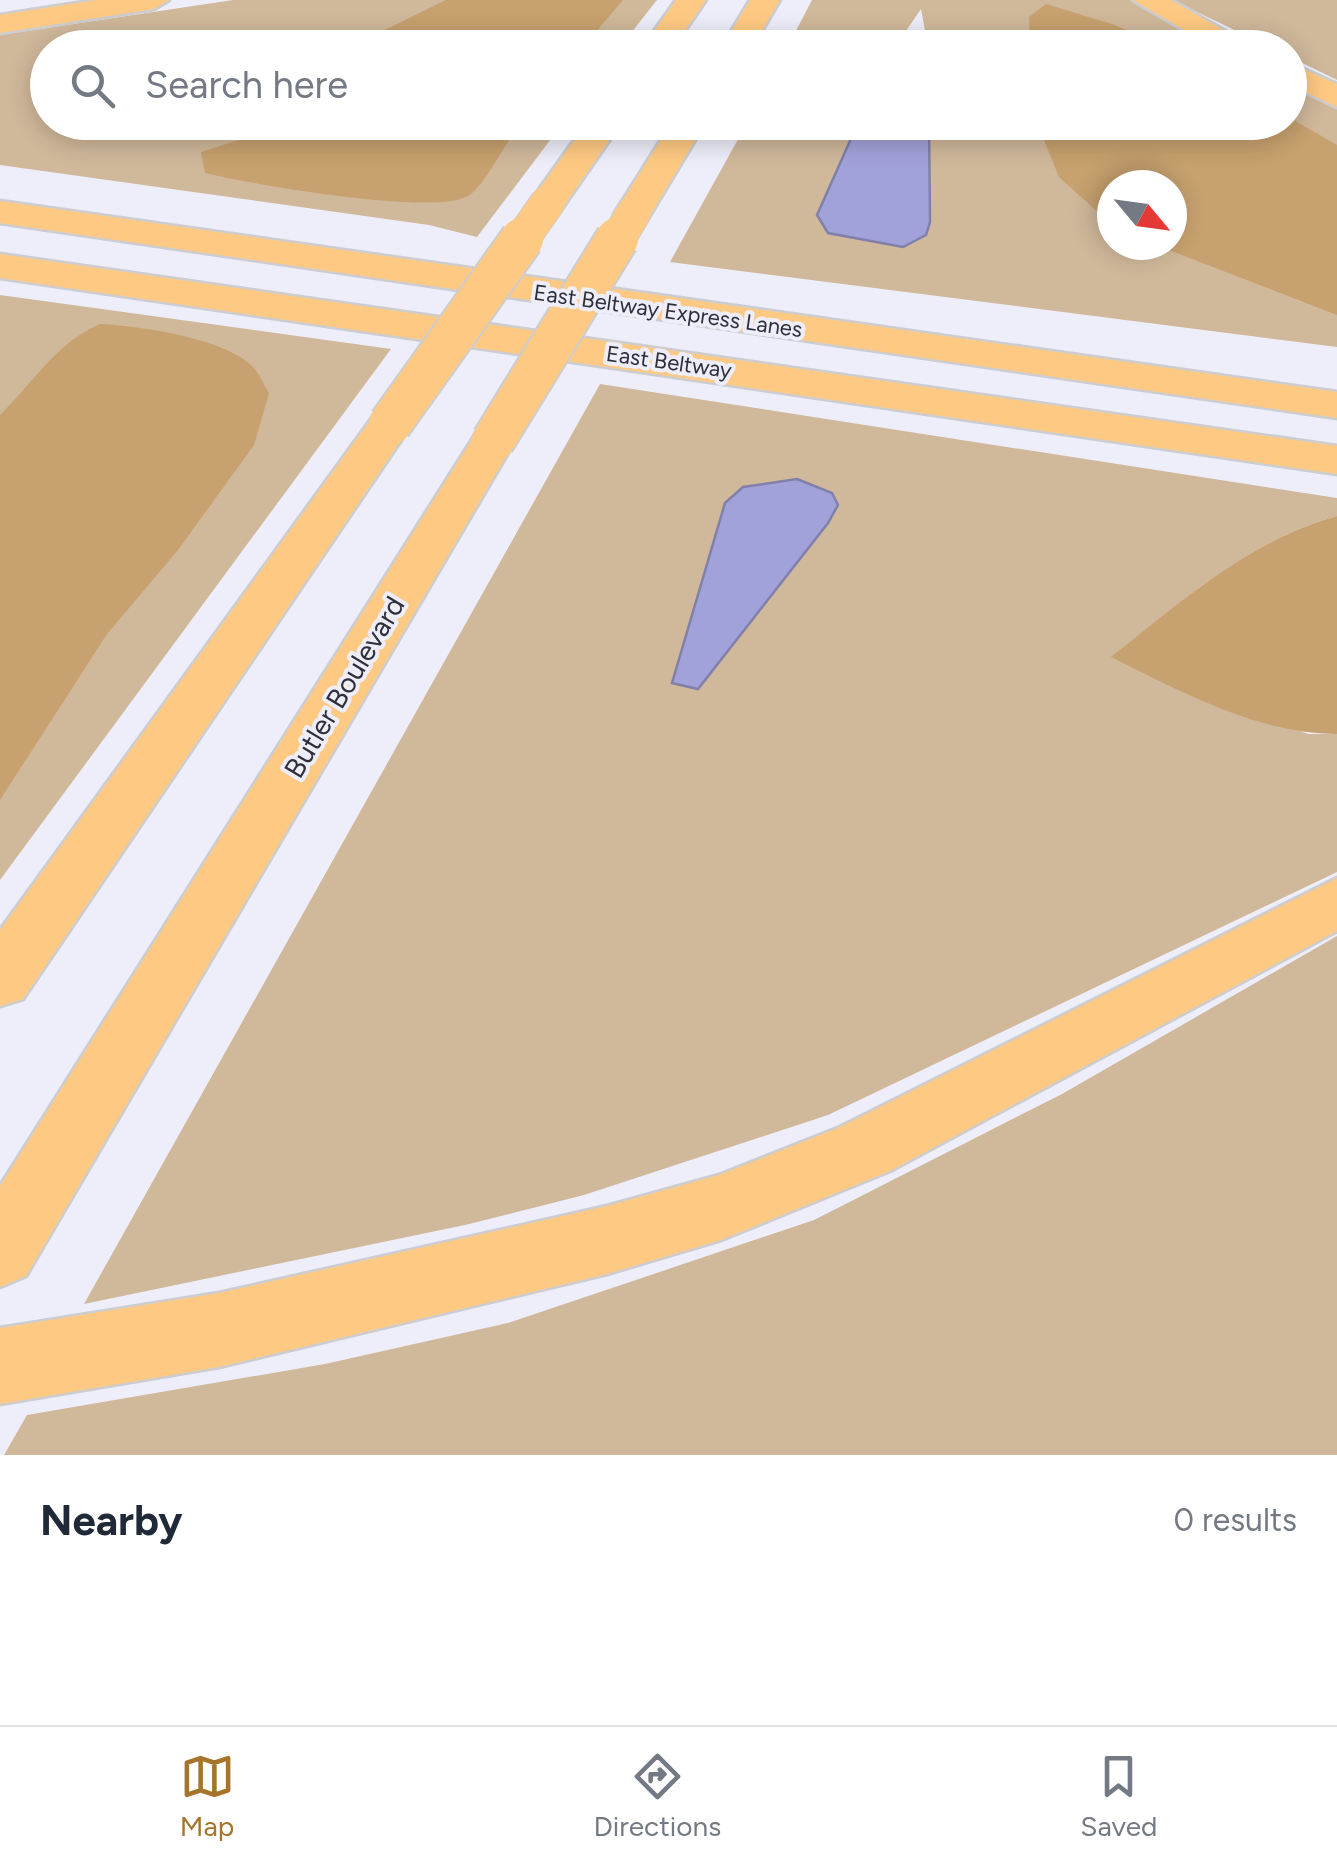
<!DOCTYPE html>
<style>
body{margin:0;font-family:Figtree,sans-serif;background:#f2f2f3;color:#1f2937}
.compass{position:absolute;left:1097px;top:170px;width:90px;height:90px;border-radius:50%;background:#fff;box-shadow:0 5px 25px #0003;rotate:119deg}
.list{margin:0;padding:0;list-style:none}
h2{display:flex;justify-content:space-between;align-items:center;height:130px;margin:0;padding:0 40px;font-size:42px}
h2 small{font-size:32px;font-weight:400;color:#747a83}
.icon{flex:none;width:55px;height:55px;fill:none;stroke:currentColor;stroke-width:2;stroke-linecap:round;stroke-linejoin:round}
.map{position:relative;flex:none;width:1337px;height:1455px;overflow:hidden}
.search{position:absolute;background:#fff;box-shadow:0 5px 25px #0003;left:30px;right:30px;top:30px;height:110px;display:flex;align-items:center;gap:25px;box-sizing:border-box;padding:0 35px;border-radius:55px;color:#747a83;font-size:38px}
.sheet{height:270px;background:#fff}
nav{display:flex;justify-content:space-around;align-items:center;box-sizing:border-box;height:140px;border-top:2px solid #e0e1e3;background:#fff;font-size:28px;color:#747a83}
nav a{display:grid;justify-items:center;gap:5px}
nav .on{color:#a6752b}
.map>svg:first-child{display:block}
</style>
<div class="map">
<svg width="1337" height="1455" viewBox="0 0 1337 1455">
<rect width="100%" height="100%" fill="#eeeefa"/>
<g fill="#d0b89a" fill-rule="evenodd">
<path d="M233,0h424l-37,47 -572,1v74l515,1 -86,114 -48,-12 -429,-60v-130z"/>
<path d="M812,0h324l91,47h-299l-7,-38 -26,38 -108,1z"/>
<path d="M1172,0h165v80l-47,-23v-9l-20,-1z"/>
<path d="M1290,80l47,24v243l-667,-85 77,-139h111l-41,92 113,7 -1,-99 361,-1zM1112,185h60v60h-60z"/>
<path d="M0,295l391,54 -391,531z"/>
<path d="M600,384l737,114v18c-89,25 -154,84 -225,141l196,77h29v138l-509,243 -244,80 -119,30 -381,79z"/>
<path d="M1337,936v519h-1333l23,-40 298,-51 183,-41 306,-103 248,-126z"/>
</g>
<g fill="#c7a16f">
<path d="M446,0h177l-40,47h-233z"/>
<path d="M1046,4l69,21 50,22h-135l-1,-30z"/>
<path d="M1290,118l47,27v170l-181,-70h16v-60h-60v40l-53,-48 -22,-54 253,-1z"/>
<path d="M305,123v-1l216,1c-15,17 -37,66 -55,74 -37,18 -216,-13 -261,-24l-4,-21 44,-14 61,-6z"/>
<path d="M100,324c39,2 124,14 152,42 7,7 12,19 17,27l-15,52 -76,105 -71,84 -107,166v-385c34,-33 56,-72 100,-91z"/>
<path d="M1337,516v218c-81,-1 -155,-42 -226,-77 72,-57 137,-116 226,-141z"/>
</g>
<g fill="#a2a2da" stroke="#8080aa" stroke-width="2.5">
<path d="M858,123h71l1,99 -4,13 -23,12 -75,-14 -11,-18z"/>
<path d="M797,479l35,14 6,12 -10,18 -130,166 -26,-6 53,-180 18,-16z"/>
</g>
<g fill="none" stroke-linecap="round" stroke-linejoin="round">
<defs>
<g id="highway">
<path d="M96,0h73l-15,9 -154,24v-18z"/>
<path d="M676,0h30l-33,48h-31z"/>
<path d="M750,0h30l-28,48h-31z"/>
<path d="M1133,0h38l84,48h-40z"/>
<path d="M1290,63l47,21v23l-47,-22z"/>
<path d="M587,122h35l-61,88h-26l-5,-8z"/>
<path d="M672,122h34l-60,100h-26l-6,-8z"/>
<path d="M0,201l1337,191v26l-1337,-195z"/>
<path d="M0,254l1337,192v28l-1337,-196z"/>
<path d="M390,411l16,4 6,9 -389,575 -23,7v-76l374,-515z"/>
<path d="M493,428l16,3 6,10 -489,835 -26,11v-101l471,-745 6,-10z"/>
<path d="M1337,878v53l-447,240 -169,69 -114,34 -388,93 -219,37v-76l219,-35 388,-87 112,-31 121,-48z"/>
</g>
</defs>
<use href="#highway" stroke="#cdcdd0" stroke-width="5"/>
<use href="#highway" fill="#feca83" fill-rule="evenodd"/>
<defs>
<g id="highway-bridge-far1">
<path d="M520,242l28,-40"/>
<path d="M616,242l17,-28"/>
</g>
<g id="highway-bridge">
<path d="M390,424l132,-185"/>
<path d="M493,441l124,-202"/>
</g>
</defs>
<use href="#highway-bridge-far1" stroke="#cdcdd0" stroke-width="36" stroke-linecap="butt"/>
<use href="#highway-bridge" stroke="#cdcdd0" stroke-width="46" stroke-linecap="butt"/>
<use href="#highway-bridge-far1" stroke="#feca83" stroke-width="34"/>
<use href="#highway-bridge" stroke="#feca83" stroke-width="42"/>
</g>
<g text-anchor="middle" dominant-baseline="central" stroke-width="8" stroke-linejoin="round" paint-order="stroke">
<g font-size="22" fill="#2f2f3a" stroke="#eeeefa">
<text transform="translate(668 311) rotate(8)">East Beltway Express Lanes</text>
<text transform="translate(669 362) rotate(8)">East Beltway</text>
</g>
<g font-size="28" fill="#2f2f3a" stroke="#eeeefa">
<text transform="translate(344 687) rotate(-59)">Butler Boulevard</text>
</g>
</g>
</svg>
<svg class="compass" viewBox="-18 -18 36 36"><path d="M0-13l5 13h-10z" fill="#e53935"/><path d="M0 13l5-13h-10z" fill="#747a83"/></svg>
<div class="search"><svg class="icon" aria-label="search" viewBox="0 0 24 24"><circle cx="10" cy="10" r="6"/><path d="M15 15l6 6"/></svg>Search here</div>
</div>
<section class="sheet">
<h2>Nearby<small>0 results</small></h2>
<ul class="list">
</ul>
</section>
<nav>
<a class="on"><svg class="icon" aria-label="map" viewBox="0 0 24 24"><path d="M3 6l6-2 6 2 6-2v14l-6 2-6-2-6 2zM9 4v14M15 6v14"/></svg>Map</a>
<a><svg class="icon" aria-label="directions" viewBox="0 0 24 24"><path d="M12 3l9 9-9 9-9-9zM9 14v-3h6M13 9l2 2-2 2"/></svg>Directions</a>
<a><svg class="icon" aria-label="saved" viewBox="0 0 24 24"><path d="M7 4h10v16l-5-4-5 4z"/></svg>Saved</a>
</nav>
